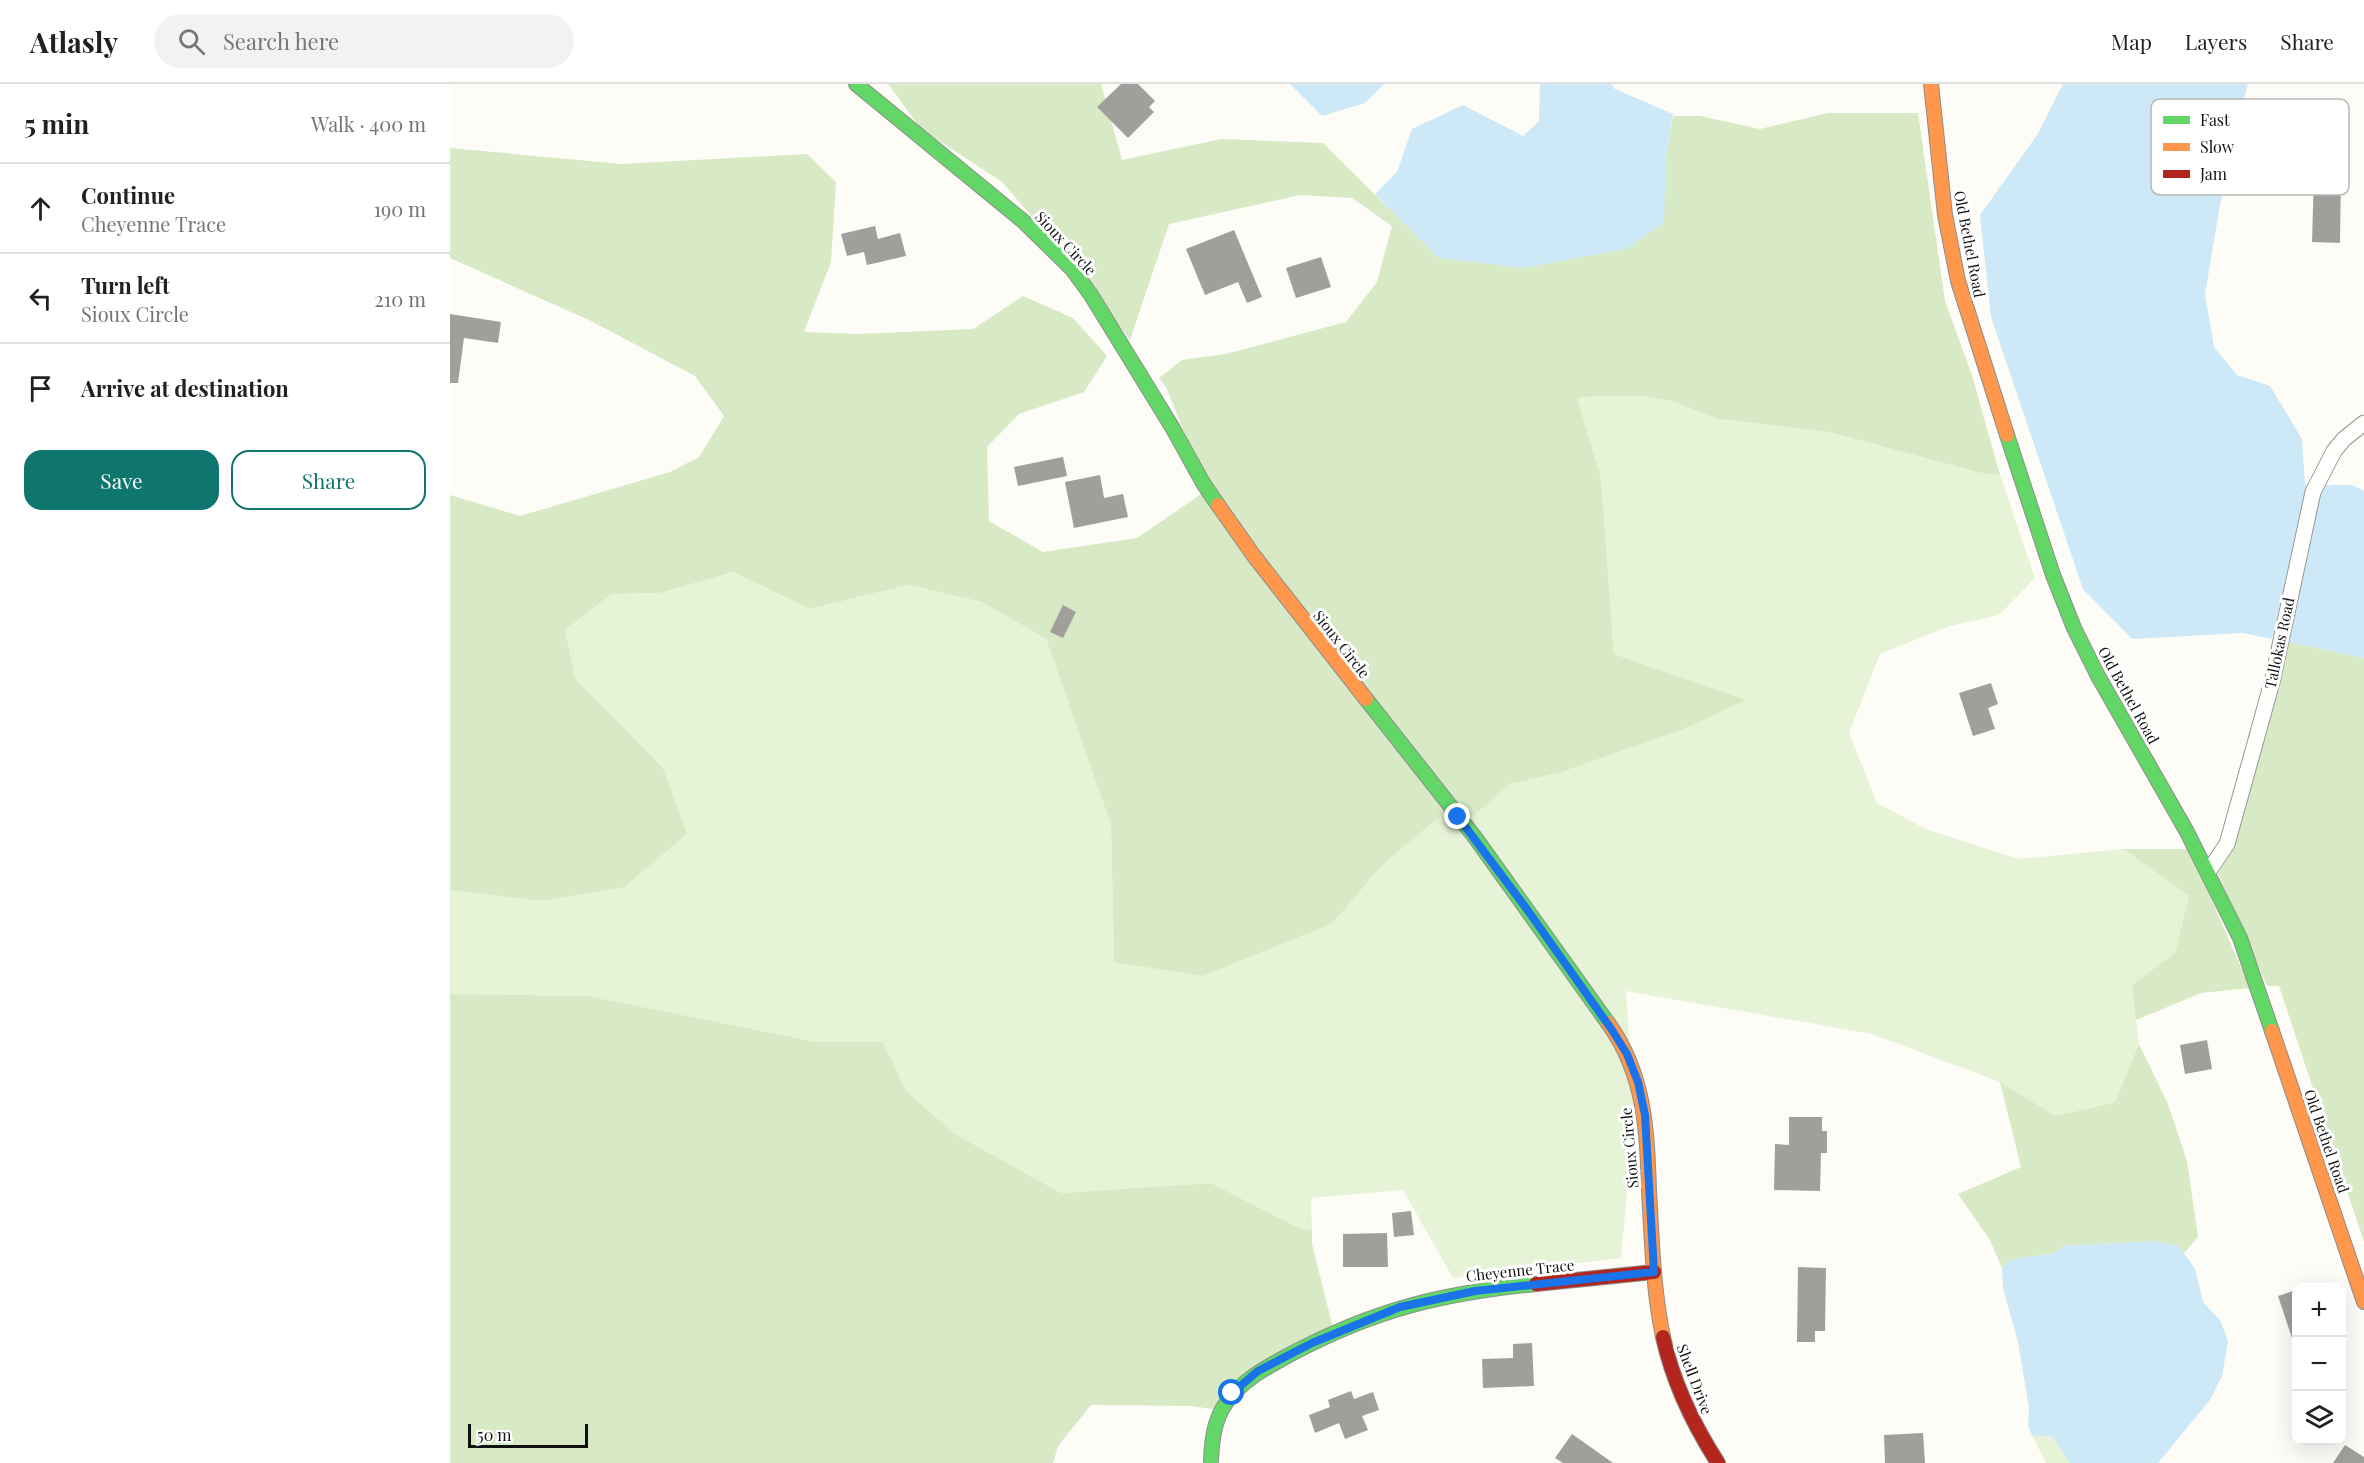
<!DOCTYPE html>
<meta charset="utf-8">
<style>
body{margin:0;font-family:"Playfair Display",serif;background:#f2f2f2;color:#202124}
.controls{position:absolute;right:18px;bottom:18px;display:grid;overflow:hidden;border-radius:12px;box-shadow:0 6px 24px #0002}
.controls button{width:54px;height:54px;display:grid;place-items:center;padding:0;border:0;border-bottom:2px solid #e0e0e0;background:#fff;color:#202124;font:30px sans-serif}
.scale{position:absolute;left:18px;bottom:15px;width:120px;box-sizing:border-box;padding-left:6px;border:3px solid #111;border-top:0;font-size:16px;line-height:21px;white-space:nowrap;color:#111;-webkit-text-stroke:4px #fff;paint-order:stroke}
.stop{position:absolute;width:18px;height:18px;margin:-14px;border:4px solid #1a73e8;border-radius:50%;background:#fff}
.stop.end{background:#1a73e8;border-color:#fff;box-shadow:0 2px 6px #0008}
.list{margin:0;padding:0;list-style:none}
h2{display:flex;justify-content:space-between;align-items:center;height:78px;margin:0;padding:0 24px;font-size:26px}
h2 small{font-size:20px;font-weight:400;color:#757577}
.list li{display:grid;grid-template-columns:39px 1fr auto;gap:18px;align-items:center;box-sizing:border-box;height:90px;padding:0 24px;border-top:2px solid #e0e0e0}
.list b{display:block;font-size:22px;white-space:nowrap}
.list p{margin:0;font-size:20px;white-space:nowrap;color:#757577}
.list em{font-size:20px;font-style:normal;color:#757577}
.actions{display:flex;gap:12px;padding:18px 24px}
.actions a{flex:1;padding:14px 0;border:2px solid #0f766e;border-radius:18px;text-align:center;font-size:21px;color:#0f766e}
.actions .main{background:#0f766e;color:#fff}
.icon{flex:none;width:33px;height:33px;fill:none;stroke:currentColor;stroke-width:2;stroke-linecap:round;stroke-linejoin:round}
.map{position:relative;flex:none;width:1914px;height:1379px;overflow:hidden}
header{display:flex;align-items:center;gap:36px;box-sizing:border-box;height:84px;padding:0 30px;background:#fff;border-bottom:2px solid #e0e0e0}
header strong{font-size:28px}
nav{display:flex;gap:33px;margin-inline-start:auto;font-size:21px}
.search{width:420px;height:54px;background:#f2f2f2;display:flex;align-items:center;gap:15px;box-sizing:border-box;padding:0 21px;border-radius:33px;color:#757577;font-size:22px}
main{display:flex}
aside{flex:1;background:#fff}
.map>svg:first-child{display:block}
</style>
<header>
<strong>Atlasly</strong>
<div class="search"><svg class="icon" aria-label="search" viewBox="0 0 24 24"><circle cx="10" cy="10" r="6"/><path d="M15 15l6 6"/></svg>Search here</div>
<nav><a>Map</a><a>Layers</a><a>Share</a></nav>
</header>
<main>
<aside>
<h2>5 min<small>Walk · 400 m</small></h2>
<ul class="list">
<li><svg class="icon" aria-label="ahead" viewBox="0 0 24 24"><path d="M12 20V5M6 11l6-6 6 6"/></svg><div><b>Continue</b><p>Cheyenne Trace</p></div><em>190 m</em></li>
<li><svg class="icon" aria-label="left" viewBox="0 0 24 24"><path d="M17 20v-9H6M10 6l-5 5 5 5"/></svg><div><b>Turn left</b><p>Sioux Circle</p></div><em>210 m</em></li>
<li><svg class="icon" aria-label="arrive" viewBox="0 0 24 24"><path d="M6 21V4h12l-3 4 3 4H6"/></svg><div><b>Arrive at destination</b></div></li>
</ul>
<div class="actions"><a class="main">Save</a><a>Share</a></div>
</aside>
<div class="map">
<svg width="1914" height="1379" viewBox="0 0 1914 1379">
<rect width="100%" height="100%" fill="#fdfcf7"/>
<g fill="#e7f3d7">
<path d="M1192,312l29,5 48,18 110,13 152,41 19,2 35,103 -36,37 -49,11 -70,28 -31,79 28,70 49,26 92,30 105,-10 66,47 -14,57 -43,32 7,59 -24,58 -59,14 -56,-34 -128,-48 -246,-43 8,124 -13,143 -168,20 -50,-88 -92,8 1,32 -11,-1 -90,-46 -150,10 -106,-59 -49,-43 -24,-49h-66l-228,-46 -138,-2v-104l92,11 121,-133 -88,-90 -10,-48 47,-36 48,-1 73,-21 77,37 98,-24 74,17 64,37 65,186 3,137 219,-39 50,-59 59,-49h33l35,-31 49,-11 125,-44 61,-29 -131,-46 -13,-176 -24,-81z"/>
<path d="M1582,1351l21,2 17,26h-24z"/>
</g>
<g fill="#d8eac5">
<path d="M438,0h213l21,76 99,-21 102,4 116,115 227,-102 7,-40h27l60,13 68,-16h90l27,188 27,74 28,100 -19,-2 -152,-41 -110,-13 -48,-18 -28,-5 -66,1 24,81 13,176 132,46 -62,29 -125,44 -49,11 -35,31h-33l-59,49 -50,59 -130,53 -89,-14 -3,-137 -65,-186 -64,-37 -74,-17 -98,24 -77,-37 -73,21 -48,1 -47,36 10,48 88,90 24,66 -63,53 -82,14 -92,-11v-395l70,21 150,-44 29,-15 25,-41 -29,-40 -104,-55 -141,-63v-110l172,16 185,-10 29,28 -5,80 -27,70 54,2 115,-5 50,-33 50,22 34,38 -23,36 -65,22 -32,33 2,74 54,31 94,-14 70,-48 -41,-103 -7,-9 23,-18 44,-6 120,-32 31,-40 15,-56 -40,-28 -52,-3 -131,29 -39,116 -63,-83 -65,-75 -81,-53z"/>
<path d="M1838,558l76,16v584l-85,-256h-12l-49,-113 16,-24 45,-165z"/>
<path d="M1673,765h64l15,29 48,110 -49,5 -65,27 -4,-35 43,-32 14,-57z"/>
<path d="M0,910l138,2 228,46h67l23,49 49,43 106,59 150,-10 90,46 11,1v14l21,84 -74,40 -33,43 -35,-5 -100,-1 -33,41 -5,17h-603z"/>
<path d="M1689,960l29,60 19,57 11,76 -14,16 -5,-7 -25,-5 -91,5 -9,7 -45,7 -7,8 -12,-28 -32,-46 63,-27 -21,-85 56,34 59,-14z"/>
</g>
<g fill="#cde8f7">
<path d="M840,0h94l-19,19 -43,13z"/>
<path d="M1090,0h71l4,5 58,25 -7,42 -2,67 -38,26 -104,19 -83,-10 -64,-64 22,-22 15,-43 51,-24 60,31 16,-15z"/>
<path d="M1613,0h185l-21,80 -22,130 9,53 23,28 33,11 32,53 3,45 2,1 -35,154 -29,-6 -111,6 -49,-50 -92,-272 -11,-102 57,-80z"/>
<path d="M1875,401h27l12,6v167l-76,-16 32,-147z"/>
<path d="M1704,1157l25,5 16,23 8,33 17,18 8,21 -6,35 -12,24 -52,63h-88l-17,-26 -21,-2 -4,-9 1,-18 -11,-66 -15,-54 -1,-20 7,-8 45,-7 9,-7z"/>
</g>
<g fill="#a19f9c">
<path d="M671,0h17l17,17 -6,6 5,5 -26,26 -31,-31z"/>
<path d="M1864,89l27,1 -1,69 -28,-1z"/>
<path d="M425,142l3,13 22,-6 6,23 -39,9 -3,-13 -17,4 -6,-22z"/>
<path d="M784,146l28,67 -15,6 -9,-21 -33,13 -19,-46z"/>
<path d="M871,173l10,30 -35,11 -10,-30z"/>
<path d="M0,230l51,8 -3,21 -34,-5 -6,45h-8z"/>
<path d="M613,373l4,19 -49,10 -4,-19z"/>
<path d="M650,391l4,23 19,-4 5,23 -54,11 -9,-46z"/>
<path d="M613,521l13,7 -13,26 -13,-6z"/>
<path d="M1541,599l7,21 -10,4 7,21 -22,7 -14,-43z"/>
<path d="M1757,956l5,29 -27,5 -5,-29z"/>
<path d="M1339,1033h33v14h5v22h-6l-1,38 -46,-1 1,-46 14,1z"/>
<path d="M961,1127l3,24 -20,2 -2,-24z"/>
<path d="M937,1149l1,34h-45v-33z"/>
<path d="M1348,1183l28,1 -1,63h-10v11h-18z"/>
<path d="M1846,1206v54h-2l-16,-48z"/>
<path d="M1082,1259l2,43 -51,2 -1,-29 31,-1v-14z"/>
<path d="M901,1307l3,8 19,-7 6,18 -17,6 6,14 -23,9 -6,-16 -24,10 -6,-18 21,-8 -2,-7z"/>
<path d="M1473,1349l2,30h-40l-1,-28z"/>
<path d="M1122,1350l41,29h-50l-8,-5z"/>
<path d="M1895,1361l19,12v6h-31z"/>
</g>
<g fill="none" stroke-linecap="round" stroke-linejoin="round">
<defs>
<path id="street" d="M1758,788l19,-28 29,-104 16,-58 41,-190 21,-41 10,-12 20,-16"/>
<g id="fast">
<path d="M406,0l167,137 49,48 19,26 81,132 31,56 15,22"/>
<path d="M1557,351l46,140 21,53 24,48 89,156 53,106 32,93"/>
<path d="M916,615l108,137 134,187"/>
<path d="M761,1376c1,-20 3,-40 15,-57 16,-23 41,-36 65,-49 83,-44 151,-61 245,-70"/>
</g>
<g id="slow">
<path d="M1481,0l14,131 13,66 49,154"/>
<path d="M768,421l36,51 112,143"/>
<path d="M1158,939c37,51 39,107 41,168 3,49 4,98 14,146"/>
<path d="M1822,947l92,271"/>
</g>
<g id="jam">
<path d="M1086,1200l118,-12"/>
<path d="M1213,1253c10,46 30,87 55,126"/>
</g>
</defs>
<use href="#street" stroke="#979795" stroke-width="17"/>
<use href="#fast" stroke="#8e8d8b" stroke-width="16"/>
<use href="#slow" stroke="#8e8d8b" stroke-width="16"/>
<use href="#jam" stroke="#8e8d8b" stroke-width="16"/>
<use href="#street" stroke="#fffffe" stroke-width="15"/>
<use href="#fast" stroke="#63d668" stroke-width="14"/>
<use href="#slow" stroke="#ff974d" stroke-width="14"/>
<use href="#jam" stroke="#b3261e" stroke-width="14"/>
</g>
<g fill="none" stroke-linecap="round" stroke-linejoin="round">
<path stroke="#1a73e8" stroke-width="8" d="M782,1309l26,-22 54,-28 88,-36 75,-16 179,-19 -9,-157 -7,-33 -11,-28 -15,-24 -86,-122 -68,-91"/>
</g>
<g text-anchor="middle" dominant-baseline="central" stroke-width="6" stroke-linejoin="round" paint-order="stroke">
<g font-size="15" fill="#111" stroke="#fff">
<text transform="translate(616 159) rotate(47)">Sioux Circle</text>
<text transform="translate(1520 160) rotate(79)">Old Bethel Road</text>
<text transform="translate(1829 559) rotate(-78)">Tallokas Road</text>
<text transform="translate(892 560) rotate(52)">Sioux Circle</text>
<text transform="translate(1679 611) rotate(61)">Old Bethel Road</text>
<text transform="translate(1877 1057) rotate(71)">Old Bethel Road</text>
<text transform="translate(1179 1064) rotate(-95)">Sioux Circle</text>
<text transform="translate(1070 1186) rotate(-6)">Cheyenne Trace</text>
<text transform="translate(1245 1295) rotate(69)">Shell Drive</text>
</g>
</g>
<rect x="1701" y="15" width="198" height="96" rx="9" fill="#fff" stroke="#b8b8b8" stroke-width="1.5"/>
<rect x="1713" y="32" width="27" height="8" fill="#63d668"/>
<rect x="1713" y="59" width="27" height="8" fill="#ff974d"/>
<rect x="1713" y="86" width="27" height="8" fill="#b3261e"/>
<g font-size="16" fill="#111">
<text x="1750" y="42">Fast</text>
<text x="1750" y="69">Slow</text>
<text x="1750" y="96">Jam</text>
</g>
</svg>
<div class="controls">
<button>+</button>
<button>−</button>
<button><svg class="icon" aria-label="layers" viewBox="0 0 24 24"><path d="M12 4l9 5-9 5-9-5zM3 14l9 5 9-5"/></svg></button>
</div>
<div class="scale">50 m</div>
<div class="stop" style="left:782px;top:1309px"></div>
<div class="stop end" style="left:1008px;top:733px"></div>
</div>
</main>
